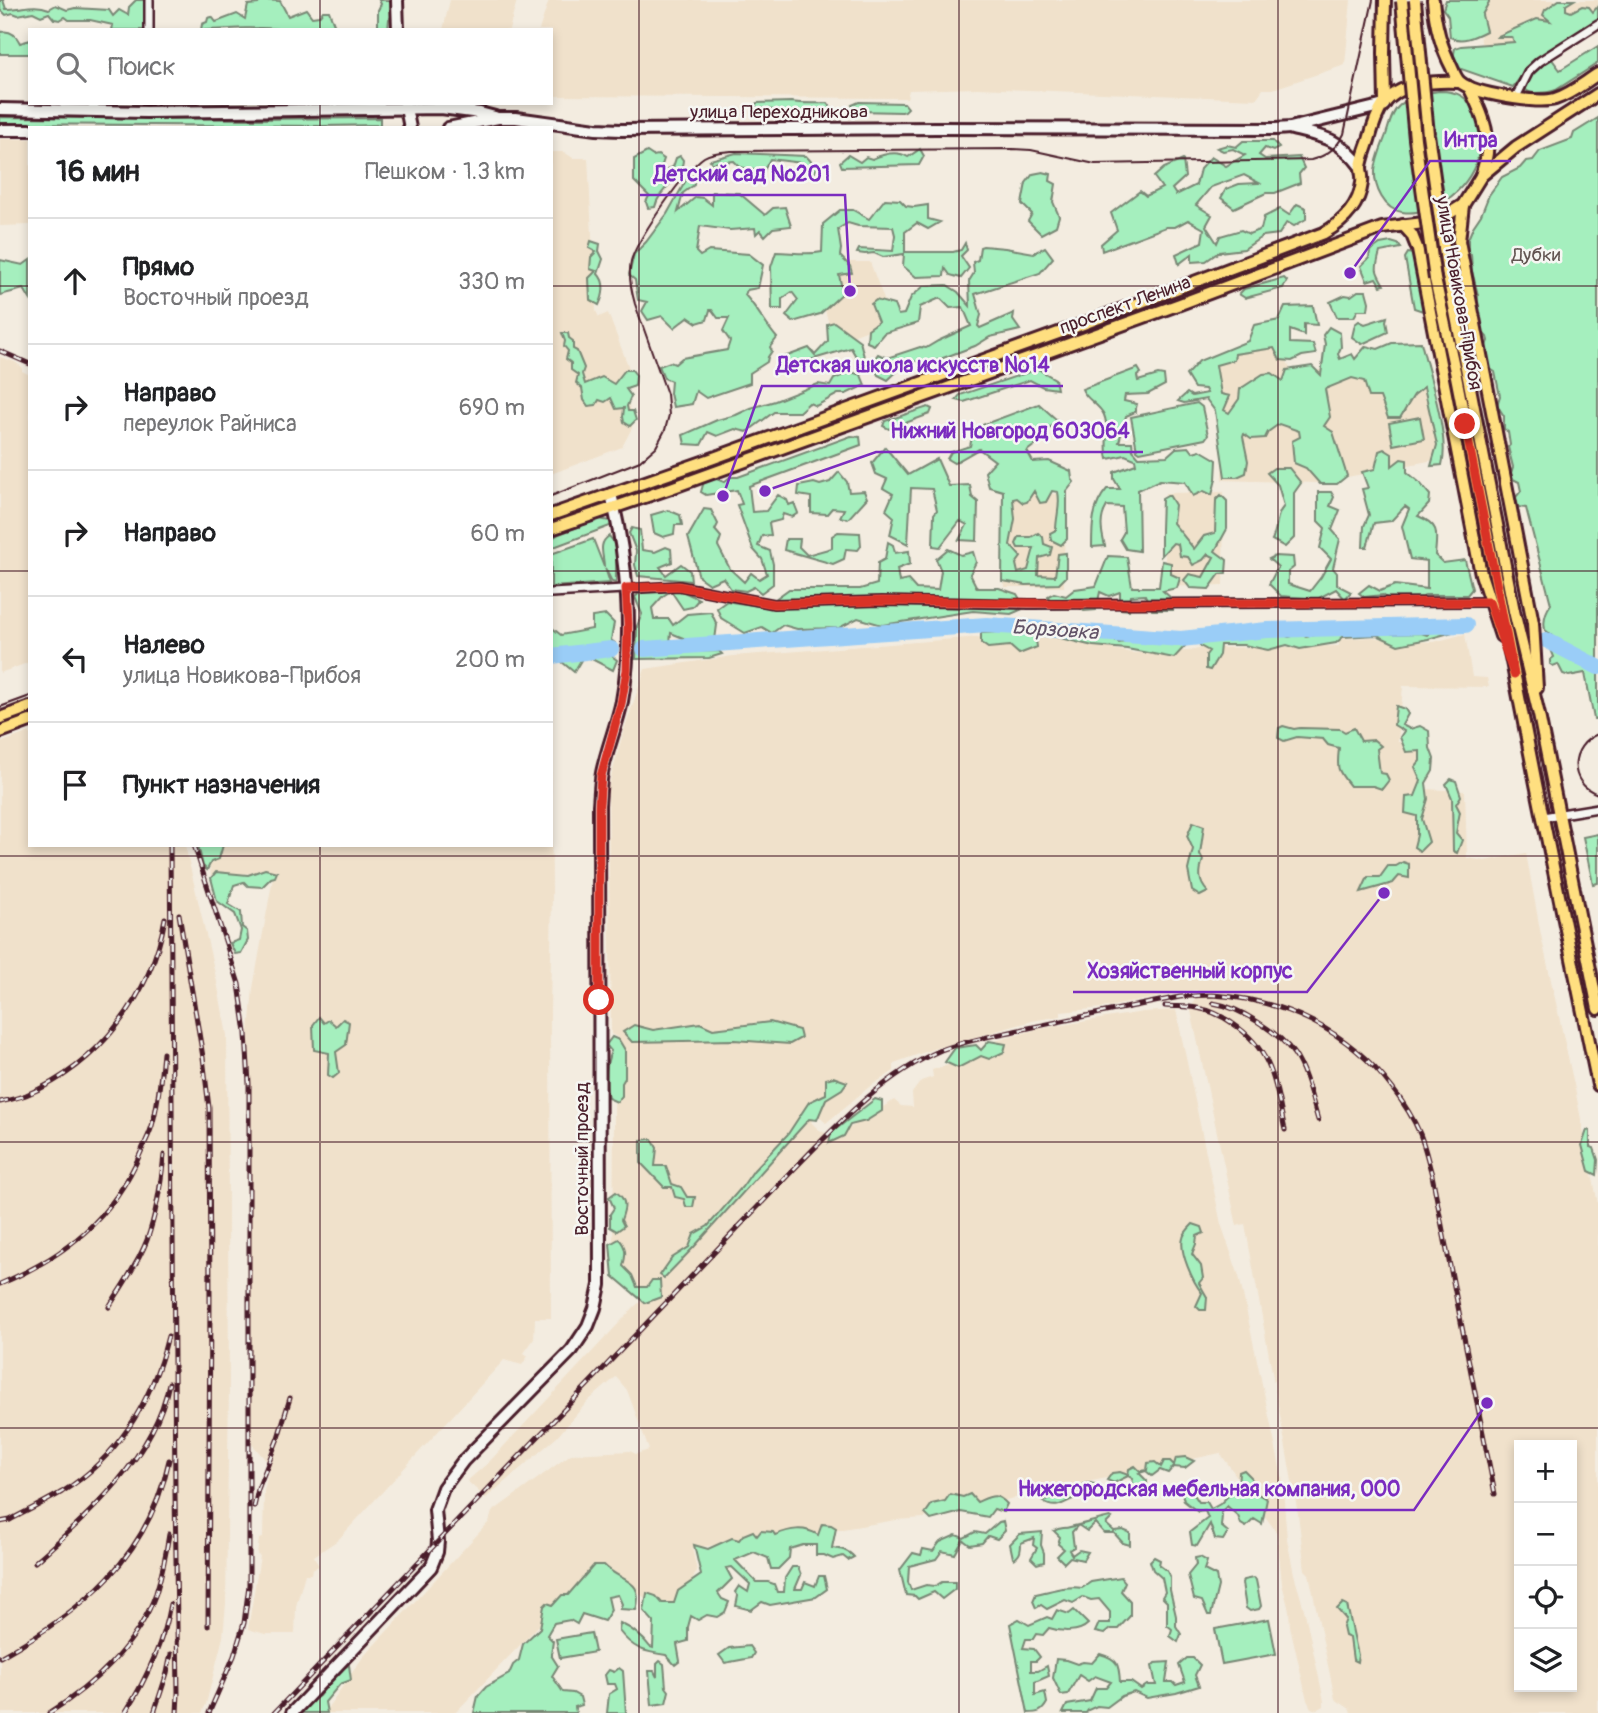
<!DOCTYPE html>
<html lang="ru">
<meta charset="utf-8">
<style>
body{margin:0;font-family:Pangolin,sans-serif;background:#f2f2f2;color:#202124}
.controls{position:absolute;right:21px;bottom:21px;display:grid;overflow:hidden;border-radius:0px;box-shadow:0 4px 10px #0003}
.controls button{width:63px;height:63px;display:grid;place-items:center;padding:0;border:0;border-bottom:2px solid #e0e0e0;background:#fff;color:#202124;font:35px sans-serif}
.stop{position:absolute;width:21px;height:21px;margin:-16px;border:5px solid #d93025;border-radius:50%;background:#fff}
.stop.end{background:#d93025;border-color:#fff;box-shadow:0 2px 7px #0008}
.list{margin:0;padding:0;list-style:none}
h2{display:flex;justify-content:space-between;align-items:center;height:91px;margin:0;padding:0 28px;font-size:30px}
h2 small{font-size:23px;font-weight:400;color:#757577}
.list li{display:grid;grid-template-columns:46px 1fr auto;gap:21px;align-items:center;box-sizing:border-box;height:126px;padding:0 28px;border-top:2px solid #e0e0e0}
.list b{display:block;font-size:26px;white-space:nowrap}
.list p{margin:0;font-size:23px;white-space:nowrap;color:#757577}
.list em{font-size:23px;font-style:normal;color:#757577}
.icon{flex:none;width:38px;height:38px;fill:none;stroke:currentColor;stroke-width:2;stroke-linecap:round;stroke-linejoin:round}
.map{position:relative;flex:none;width:1598px;height:1713px;overflow:hidden}
.search{position:absolute;background:#fff;box-shadow:0 4px 10px #0003;left:28px;top:28px;width:525px;height:77px;display:flex;align-items:center;gap:18px;box-sizing:border-box;padding:0 24px;border-radius:0px;color:#757577;font-size:26px}
.panel{position:absolute;background:#fff;box-shadow:0 4px 10px #0003;left:28px;top:126px;width:525px;height:721px;border-radius:0px}
.map>svg:first-child{display:block}
</style>
<div class="map">
<svg width="1598" height="1713" viewBox="0 0 1598 1713">
<rect width="100%" height="100%" fill="#f3ece0"/>
<filter id="ink" filterUnits="userSpaceOnUse"><feTurbulence type="fractalNoise" baseFrequency=".0143" numOctaves="2"/><feDisplacementMap in="SourceGraphic" scale="14" xChannelSelector="R" yChannelSelector="G"/><feConvolveMatrix kernelMatrix="1 2 1 2 8 2 1 2 1" color-interpolation-filters="sRGB"/></filter>
<g filter="url(#ink)">
<g fill="#f0e1cb" fill-rule="evenodd">
<path d="M450,0h67l-8,30h-66z"/>
<path d="M549,0h802l-6,65 -72,24h-10l-7,10 -278,-11 -69,2 -2,8 -356,-2v-66h-12z"/>
<path d="M1486,0h112v11l-46,29 -65,4 -6,-1 -2,-27z"/>
<path d="M0,139h30v86l-30,1z"/>
<path d="M551,152h13l9,6h15l8,153 3,6 9,-4 27,71 -12,5 9,25v14l-10,19 -71,27z"/>
<path d="M812,262h58l22,59 -58,22z"/>
<path d="M1276,335l17,40 129,-25 22,108 -127,25 -95,-3 2,-58 -21,-61z"/>
<path d="M0,357l15,5 7,5v4l8,4v287l-30,11z"/>
<path d="M1224,492l-1,93 -58,2v-94z"/>
<path d="M1004,494h61l-1,93h-60z"/>
<path d="M1032,633l36,6 64,14 56,-2 16,-3 135,-2v-7l34,-2 16,3 45,2 31,-8 7,43 15,1 2,9 -86,-1 -5,56 26,1 1,46 40,2 2,67 18,3 41,-8 15,82 34,154 23,115v509h-247l-1,-4 -15,-10 -26,-125 -4,-4 -7,-56 -53,-290 -8,2 -46,-215 6,-21 -95,18 -41,4v4l-29,5 -96,27 -42,15v8l-25,16 -43,36 -10,-9 -5,8 7,7 16,9 60,-38 7,6 12,1 -1,-14 9,-12 12,-4 -1,-7 62,-19 -2,-9 46,-13 105,-17 33,-2 45,214 18,52 43,201 5,62 7,35 11,39 19,88v5l-7,4 -6,-2 -4,-8 -17,-74 -1,-16 -7,-26 -5,-51 -57,-80 -296,65 -28,2 -59,10 -145,18 5,23 -18,34 -21,1 -46,-29 -48,22 -109,114h-131l39,-56 126,-135 3,-10 79,-58 59,-3 6,3 13,-4 -22,-60 -11,-13 -28,24 -31,36 -71,61 -19,-17 22,-19 146,-156 9,-7 -31,-27 1,-162 3,-73 -6,-3 -3,-246 15,-55 22,-64 88,-13zM1519,1445h53v242h-53z"/>
<path d="M30,732v113h155l32,137 10,53 2,350 -3,219 -3,33 -17,67 -4,9h-202v-970z"/>
<path d="M551,760l1,134 -2,119 1,305h-16l-1,21 -10,14 4,3 -6,9 -18,-5 -166,180 -24,16 5,10 -7,3 -1,5h-6l-9,32 -1,28h-30l-17,-5 12,-73 -3,-1 2,-16 4,-1 1,-47 6,-26 -18,-21h-3l2,-198 -2,-12v-202l4,-44 21,-116 -63,3 -5,-30h345z"/>
</g>
<g fill="#a5efbe" stroke="#788774" stroke-width="2">
<path d="M0,0h3l3,9c15,0 29,-6 43,0l7,-4 11,5 8,-2 34,2 4,6 6,-6 9,5 1,-8 7,-7h8l3,2v28h-35l1,-5 -23,-5h-21l-4,-3 -5,3 -6,-1 -5,-6 -8,3 -8,-4 -15,3 -5,-2 -7,2 -6,-6z"/>
<path d="M261,0l19,1 8,15 18,-7 6,8 7,-1 4,-5h6l6,16 11,3h-22l-6,-4c-19,8 -41,1 -61,2 -18,0 -37,2 -56,2l1,-6 5,-2 1,-4 4,-1 4,5 21,-8 8,5 3,-14 10,-1z"/>
<path d="M379,0h16v14l-6,5 -1,11h-10v-20l3,-6z"/>
<path d="M1446,0h43v2l-7,13 4,16c-12,6 -24,12 -36,6l-2,-21 -5,-7z"/>
<path d="M1559,0h15l-8,5v5l5,2 11,-6 7,1 4,5 5,-6v14l-67,43 -18,24 -52,-18 -8,-10 2,-11 6,-2 53,-4 -2,-5h-15l1,-1 39,-17 13,2 -7,-6 2,-5z"/>
<path d="M0,29l1,3c9,-2 15,3 19,11l10,-3v14h-30z"/>
<path d="M1598,46v17l-42,27c-7,3 -15,3 -22,3 -25,-2 11,-30 17,-35l9,12z"/>
<path d="M1439,91c19,0 30,6 37,24 15,36 -8,78 -43,92 -11,4 -19,7 -31,5 -18,-2 -28,-25 -27,-41 1,-12 7,-25 11,-36 3,-10 6,-23 13,-29 11,-10 27,-13 40,-15z"/>
<path d="M791,102c13,2 24,1 37,1l4,6 -5,3h-46l-8,-2 -16,-2 -2,-3 2,-2z"/>
<path d="M859,102l45,1 4,5 -3,3 -3,1 -47,-1 -3,-6z"/>
<path d="M0,117l251,2 129,-1v7l-58,1 -322,-2z"/>
<path d="M1598,118v601h-4l-9,-46 -16,3 -6,-2 -5,-10 -5,2 -3,-2v-4l4,-3 -6,-15 4,-2 1,-4 -8,-6c-2,-10 0,-18 6,-26l-25,-96 -8,-1 -2,-10 5,-6 -2,-9 -6,-3 -2,-6 2,-6 -5,-20 2,-2 -2,-13 -4,-3v-13l-7,-11 3,-9 -5,-24 -6,-4 -4,-20 3,-7 -1,-4 -5,-5 -6,-13 2,-24 -6,-24 -1,-17 -3,-1v-14l5,-12 8,-12 8,-20 13,-18 18,-9 6,-7 7,-1 7,-9 32,-12 2,-6z"/>
<path d="M1243,141h30l6,7 -6,3 -8,-3 -6,7 6,4 34,-2 5,11 -5,6 1,9 -25,10h-9l-32,15 -13,-10 5,-9 13,-5 20,-1 -15,-8 -33,12 -15,18 16,10 -6,11 11,17 3,-7 21,-6 8,4 12,-5 3,-12 16,-8 9,6 8,-11 9,4v11l-12,7 -7,-4 -8,12 -16,2 -19,13 -25,3 -13,9 -14,1v-8l-13,10 -3,-10 26,-12 2,-13 -16,-9 -13,7h-9l-64,24 -1,-7 16,-14 -6,-17 29,-22 6,5 16,-8 -8,-11 10,-9 19,-8 2,17 -13,12 4,6 20,-10 4,-16 11,-12 15,9 19,-11 -12,-6 -10,2 -6,-3 10,-3 9,2z"/>
<path d="M920,149l4,7 -5,9 -77,2 -2,-5 8,-7 12,7 6,-5 6,2c11,-5 25,-9 36,-2z"/>
<path d="M647,152l6,4 5,-1 6,4 -3,9v4l12,-5 3,-9 4,-2 3,4c-1,19 -24,28 -28,47l-7,1 -2,-6 3,-6 -15,-15v-22z"/>
<path d="M736,153l70,3 11,12 -5,9 -8,-3 -2,-11 -32,-4 -7,13 -23,-5 -6,-6 -22,2 -2,-3z"/>
<path d="M1043,172l8,2 -1,7 6,3 -3,18 6,14 -3,10 -15,8 -13,-13 4,-7 -10,-10 4,-21 7,-9z"/>
<path d="M689,175l5,1v9l-11,8 -5,19 18,-15 7,1 9,7v-13l27,1 26,22 8,-7 12,-1 6,19 -18,2 -8,8 -5,-6 -4,4 -1,-6 -25,2 -30,-4 -4,26 4,4 9,-5 40,3 14,11 -5,23 -11,2 -2,5c12,13 20,29 32,43l-7,9 2,4 -4,6 -1,5 -17,11v10l-44,15 -10,-7 -4,13 -19,3 -3,-14 1,-12 -7,-3 -5,-12 11,-4 5,2 7,-6 45,-8 3,-9 -7,-10 6,-13h-11l-6,-8h-2l-3,10 -10,3 -9,-6 -14,11 -12,-12 -14,4 -6,-9 5,-9 -9,-2 -3,-20 -6,-5 5,-21 12,-12 21,-28z"/>
<path d="M885,199l15,1 6,6 8,1 14,-2v14l12,3 -12,7 -11,-6 -12,9v20h48l8,-2 4,-7 2,7 -6,6 8,12 -8,10 -11,-3 -5,-7 -1,8 -28,1 -13,-11 1,-12 -21,3 -9,-4 -9,1 -8,-1 2,-4 34,2 2,-16 -2,-8 -35,-1 -10,-3 -10,6 3,20 -1,7 10,10 2,7 -13,2 4,18 -23,21 -27,8 -7,-6 12,-16 -6,-8 -10,7v10h-10l-1,-42 5,-15c15,0 31,3 46,0l1,-28 17,-14h13l16,9z"/>
<path d="M591,241l9,3 -1,7 4,8 -5,15c8,8 6,21 1,31l-9,-5 -1,-22 7,-7 -6,-2 1,-12 5,-5 -7,-4z"/>
<path d="M1391,242l7,2 3,4 -21,4c-5,18 -5,18 4,33l-3,1 -5,-8 -9,3 -6,-15 8,-8 1,-7 10,-7z"/>
<path d="M983,246l22,2 29,5 11,-6 8,11 -13,15 -65,21 6,21 -3,11 2,2 34,-15 -1,7 7,10 -30,7 -15,9 -48,18 -18,-4 -21,20 -10,-5 -6,-13 6,-8 9,4 33,-11 6,1 12,-7 33,-15 -8,-19 -13,1 -10,-10 -20,9 -2,16 -34,10 -10,12 -7,-3 1,-13 10,-7 -7,-18 5,-4 18,5 4,10 6,-1 7,-17 13,-11 23,-1 11,7 12,14 -1,-25 5,-8 -1,-11 5,-2 2,-13z"/>
<path d="M1408,253l5,1 7,32 3,25 -9,-3 -9,-50z"/>
<path d="M0,260l23,5 7,-5v39l-6,-10 -24,6z"/>
<path d="M1284,278l3,3 -4,7 -38,10 -6,-4 5,-5z"/>
<path d="M1358,291h8l3,11 -1,8h-10l-4,7h-17l-7,-15 15,-7 6,1z"/>
<path d="M1313,306l4,19 -13,-1v11l-14,-5v13l23,1 3,10 -14,2 -10,5 -12,-1 -6,-12 -39,6 -1,6 -18,5 5,29 9,2 -6,14 5,3 10,-14 1,-10 23,-15 9,-1 11,8 4,-11 25,-4 9,9 4,-31 -2,-9 6,-8 11,6 1,14 -3,7 2,5 12,-5 3,5 11,-13 12,3 14,-6 29,-1c7,30 29,94 21,123l-11,1 6,-21 -13,-58 -10,8 -14,23h-12l-8,-21h-11l-5,-16 -12,-3 -27,11 5,28 -6,9 9,6 14,44 -10,8h-17l-14,-16 -12,-5 -2,-22 8,-4 -1,-6 -20,-7 -11,8 -3,6 -14,1 -7,-5 -1,3 5,24 -2,12 -9,4h-12l-10,-66 -9,-12 -22,4 -6,-2 9,-8 5,3 15,-3 -2,-4 -11,-1 -8,-13 13,-14 49,-20 6,-16 25,-5 6,-13z"/>
<path d="M1387,317l-1,4 2,11 -26,12 -10,-7 3,-13 4,-3 6,3z"/>
<path d="M834,322l26,19 5,20 -2,4 -5,-5 -7,-12 -68,20 -1,-10 27,-10 6,7 13,-14 -1,-17z"/>
<path d="M562,333h6l1,5 4,3v8l4,2 7,17 -2,6 3,10 17,-7 12,7 11,-14h7l4,5 -1,11 -9,3 5,7 -4,10 1,5h5l3,9 -6,6 -6,-4 -1,-5 1,-9 -8,1 -5,-11 -6,4 -6,-2 -3,5 -8,1 -4,-6 -2,-12 -6,-5 2,-8 -7,-5v-7l-5,-4 2,-8 -4,-5 1,-5z"/>
<path d="M1138,368l3,5 -4,3 1,5 20,-6 6,1 1,9 -17,9 -23,1 -1,6 13,3 -2,8 -9,4 -7,26h13l1,8 6,7 28,-1 9,-8 13,-1 4,5 7,-2 17,10 -1,19 -4,16 -8,-4 -11,5 -8,-14 -25,-2 -22,10 1,61 -13,-2 -6,-10 4,-7 -2,-25 -15,-1c-8,13 -6,25 -2,40l-13,1c0,-21 0,-41 15,-58h13l-6,-10v-7l22,-8 -1,-5 -10,-4 -17,4c-4,-14 2,-30 -4,-44 -5,-11 -18,-15 -22,-26z"/>
<path d="M1038,369l17,10 2,10 -14,-2 -13,-7 -66,22 -8,-2 4,-5z"/>
<path d="M851,372l10,3 4,10 -19,9h-8l-22,12 -7,-3 -10,9h-25l-27,20 -12,-3 -18,7 -9,-4 -7,13 -16,-1 -2,-9 34,-15 19,-5 15,-7 24,-7 43,-17 12,2 4,-7z"/>
<path d="M1197,403l5,4 6,28 -3,4 -65,13 -3,-2 -6,-33z"/>
<path d="M1039,404l18,16 -6,7 -8,2v10l-16,12 6,11 16,-1 22,10 1,8 2,3 -7,9v48l-6,6 -10,-5 -1,-7 6,-3c0,-14 5,-24 2,-38l-6,-1 -6,11 -6,1 -6,-12 -7,11 -4,1 -6,-5 -4,1 2,20 -5,26 11,12 -5,7 2,9 10,-3 6,-22h-16l-2,-4 3,-7h12l7,-4 5,4 1,7 8,3 -2,8 -11,3 -1,17 17,1 3,-22 8,-1v24l-7,7 -33,1 -24,-4 1,-90 -14,-4 -4,-15 10,-11 -16,-12 -25,14 -7,-4 4,-7 19,-6 4,-18z"/>
<path d="M928,407l4,2 -2,5 -41,15 -6,-3 2,-5z"/>
<path d="M1420,417l4,22 -31,6 -4,-22z"/>
<path d="M851,436l9,1 1,8 -112,41 3,26 14,-1 12,-16 9,5 2,5 5,-2 4,10 -6,4 -9,-3 -2,6 -12,3 2,12 -9,1 -4,10 12,5 3,13v20l-12,9 -7,-6 -8,4 -15,-2 -8,-11 -14,6 -10,-7 -11,-40 16,-28 7,1 7,14 -3,6 6,7 -3,9 12,23 14,13 7,-9 8,6 8,-5 -5,-15 -9,-10 -16,-44 5,-1 -5,-14 -31,5 -5,-3 3,-11 10,-3 10,4 6,-5h8z"/>
<path d="M885,447l23,28 29,-16 12,27 21,-1 2,12 6,5 -1,39 -18,-1 8,-15 -7,-4 -20,26 -7,-1 1,-32 3,-4 -5,-21 -21,-1 -3,56 -18,-9 4,-18 -8,-7 7,-16 -10,-6 4,-9 -11,-5 -4,-11z"/>
<path d="M1384,449l8,5v12l9,-7 6,1v12l13,11 10,12 -1,9 -11,12c22,9 19,17 17,39l8,8 22,-3 7,29 -5,6h-42l-7,11 -22,-1 -13,-10 -19,2 -5,-4 10,-8 11,6 15,-6 32,4v-28l-17,-2 -8,-33 7,-17 -4,-3 -14,15 -17,2 -7,24h-4l1,-21 5,-11 -7,-26 6,-1 -6,-16 13,-3 4,-18z"/>
<path d="M1274,468h15l12,15 -7,10v45l-9,9 -13,-7c6,-13 3,-24 12,-34l-6,-21 -11,-12z"/>
<path d="M839,472l8,10 2,10 15,-1 3,7 -19,21 -8,-2 4,-8 -12,-1 -5,6 -16,-1v-16l-13,-2 1,-9 15,-3 6,2 10,-3z"/>
<path d="M1318,492h13l3,5 -4,9 10,4 -8,20 8,9 -7,29 4,5v12l14,7 -6,7 -9,-10 -19,10 -36,-3 -12,-12 9,-17 -9,-8 6,-3 18,1 1,10 -6,5v12l22,7 11,-14 10,-18 -11,-11 5,-20 -7,-7z"/>
<path d="M1169,495l6,10 -2,18 21,26 10,-13 11,-3 1,-33 5,-5 6,6v28l-12,22 12,9 -1,13 -6,1 -11,15 -19,-1 -6,-8 5,-6 14,3 11,-20 -6,-3 -5,6 -10,5 -5,-8 -8,-1 -2,-12 -5,-1 -12,13v-27l1,-30z"/>
<path d="M668,510l12,5 2,10h-7l-1,9 -11,3 -9,-4 -3,-18z"/>
<path d="M599,519l11,2 1,3 -1,2 -59,22v-9l8,-5z"/>
<path d="M632,528l8,2 2,20 13,2 11,-5 5,2 1,13 -12,5 6,8 15,-11 9,7 1,10 -53,-5 -3,-11 1,-14 -7,-18z"/>
<path d="M838,532l22,1 1,13 -3,4 -12,-1 -2,10 -11,5 -49,-14 2,-11h14l-1,8 8,8 25,-7v-12z"/>
<path d="M609,536l4,5 3,11v31l-4,-1 -7,-14 5,15 -59,4v-33l42,-15 11,28c0,-12 -7,-23 5,-31z"/>
<path d="M888,542l5,3 2,8 14,-2 1,13 -13,5 2,13 9,-2 8,9 22,1 3,-19 -5,-12 12,-10 13,6 12,-3 3,10 -6,12 7,14h22l18,6 8,14 -14,6 -38,-3 -91,14 -24,-7 -19,10 -42,1 -14,-4 -11,8 -10,-6 -17,6 -24,-15 -4,-10 10,-7c13,3 25,3 37,6l25,-18h71l17,-5 1,-21 7,-4z"/>
<path d="M1108,556l19,1 5,30h27l3,-26 9,2v11l9,4 -3,10 -14,3 7,6 3,13h-21l-7,-15 -14,1 -2,14 -9,-1v-17l-11,4 -9,-4 -4,18 -12,1 -6,-4 -26,1 -4,-12 6,-3 12,3 9,-7 21,-3z"/>
<path d="M671,589l13,3 15,7 -7,8 -9,2 -12,-18 -8,5 -11,12 2,11h15l4,6 14,-11 24,-2 6,13 -2,15h-27l-17,-7 -2,19 50,-1 3,3 -13,4 -73,1 1,-33 5,-12 -7,-17 7,-6z"/>
<path d="M606,615l8,8 -3,17 4,3 -3,13 5,4 -4,10 -29,-15 -10,17 -12,-10h-11v-35l10,8 31,-6v-12z"/>
<path d="M1462,620l-2,10 -32,9 -30,6 -21,-10 -34,2 -7,6 -36,6 -13,-4 -19,5 -24,-5h-24l-1,10 -9,15 -4,-1v-14l3,-4 -9,-5 2,-6 78,-6 9,3 11,-3 6,3 28,-6h23l7,-4 18,-2 10,9 29,-1 6,2 22,-14z"/>
<path d="M1034,622l19,6 10,7 16,-5 18,8 9,-1 13,6 17,-3 30,3 9,-3 11,5 -12,13 -47,-9 -34,-3 -58,-14 2,15 -18,7 -9,-8 -22,2 -7,-5v-10l37,-2z"/>
<path d="M1396,706l9,3 3,5 -6,11 8,4 10,-3 9,5 1,17 4,11 -1,12 -7,12 2,16 -6,20 7,23 -9,9 -6,-4 3,-12v-19l-12,-3 1,-16 9,-1 6,-15 -6,-14 5,-6v-10l-14,1 -6,-15 4,-6 -10,-6z"/>
<path d="M1283,726l11,3 6,-1 40,1 5,3 9,-4 7,13 13,-1 7,6 -4,3 3,24 6,1 3,6 -7,9 -9,-3h-23c-14,-17 -13,-18 -11,-38l-11,-3 -5,-6 -26,-2 -13,4 -6,-3 1,-10z"/>
<path d="M1451,779l5,2 5,15 -5,8 4,8 -4,21 6,7 -5,13 -4,-2 -1,-53 -6,-14z"/>
<path d="M1193,822l11,4 -4,28 3,6c-4,12 -5,22 5,32l-8,4 -8,-5 -4,-21 5,-21 -6,-13z"/>
<path d="M1598,834v49l-5,1 -10,-47z"/>
<path d="M198,845h25l-4,14 -8,3 -4,8 -4,-4z"/>
<path d="M1403,862l6,2v14l-10,-2 -6,7 -32,9 7,-15h12l8,-11h8z"/>
<path d="M265,869l12,3 -2,5 -4,1 -9,9 -14,-1 -4,-4 -10,3 -6,19 13,8 1,15 5,4 1,9 -7,13 -6,1 -5,-11 9,-3 2,-10 -6,-16 -18,-13 -6,-23 5,-6 32,3z"/>
<path d="M319,1017l5,6 5,-3 7,6 7,-7 6,3 -3,23 -10,7 3,21 -6,5 -5,-3 1,-22 -15,-3 -1,-25z"/>
<path d="M770,1022l29,8 2,8 -11,6 -56,-4 -102,2 -9,-10 11,-7 19,5 47,-7 13,6z"/>
<path d="M612,1037l7,3 6,10v28l-3,5v13l-5,6 -9,-4c-3,-16 -3,-32 3,-47l-5,-6z"/>
<path d="M989,1041l17,3 -2,8 -15,7 -8,-3 -23,12 -13,-6 10,-14 21,-3 5,5z"/>
<path d="M833,1077l14,5 -5,7 -16,10 -9,21 -8,-1 -115,128 -30,31 -4,-3 12,-17 17,-11 5,-13 14,-8 34,-39 12,-17 34,-36 21,-32 17,-8v-15z"/>
<path d="M875,1099l7,2v10l-16,10 -16,4 -6,11 -15,7 2,-10z"/>
<path d="M1587,1130l3,1v16l4,1 4,12 -1,15 -8,-4 -7,-26z"/>
<path d="M652,1139l5,9 -2,18h11l6,18 9,3 6,10h8l-2,10h-7l-2,-8 -9,-2 -3,-10h-8l-23,-24v-23z"/>
<path d="M616,1192c12,8 9,17 5,28l3,6 -7,5 -7,-4v-13l4,-6 -5,-11z"/>
<path d="M1193,1224l9,3 2,6 -7,3 -1,8 -4,10 9,12 2,12 -4,5 8,14 -1,13h-6l-4,-4 6,-13c-9,-11 -23,-41 -19,-55 1,-5 6,-10 10,-14z"/>
<path d="M619,1239c8,8 7,17 4,27l9,9 5,12h10l5,-7h8l1,17 -16,6 -32,-27 -3,-32z"/>
<path d="M1185,1457l9,4 -9,7 -12,-1 -5,6 -8,-3 -8,6 -6,-5 -7,2 8,8v7l-9,4 -7,-5 2,-8 -5,-3 -14,7 -7,-3 5,-7 8,-1 8,3 1,-6 6,-3 5,5 7,-1 1,-7 7,-1 6,5 3,-6h6l4,4 2,-7z"/>
<path d="M1244,1470l7,7 3,15 13,7 -5,25 -8,-5 -8,8 -5,-3 -3,-8 -11,-10 -6,6 1,4 -1,10 7,6 -5,8 -8,-1 -5,-15 -13,22 -5,-1 -2,-13 18,-14 -3,-7 -7,1 -14,-11 -2,-8 4,-2 9,5 4,6h8l4,7 9,-5 18,-18 1,-14z"/>
<path d="M1090,1483l8,2 -3,10c-6,0 -13,-1 -18,2 -13,5 -20,14 -34,5l11,-6 4,-6 8,1 5,4 8,-2 5,-9z"/>
<path d="M950,1494l13,3 7,-3 7,8c14,-6 19,-10 30,2l-4,8 -9,-3 -6,8 -27,-5 -30,8 -6,-6 7,-10 13,-3z"/>
<path d="M1110,1517l2,1 -6,6 8,7 9,-1 7,3v12l-7,-2 -9,-10h-10l-9,-10 -8,8 -9,-6 -6,7 2,15 -5,3 3,5 7,-5 9,2 -5,8 -13,-3 -6,6 -7,-7 7,-7 -6,-5 2,-7 -6,-6c6,-4 9,-2 16,-4 13,-3 27,-7 40,-10z"/>
<path d="M1003,1521l2,10 -8,8 -9,-3 -6,7 -12,2 -7,-5 -8,14 -13,-3 -6,8 -27,7 -1,16 3,8 15,-5 9,1 7,-4h13v7l-13,10 -8,-7 -16,7 -3,-3 -9,-1 -6,-25 13,-17 8,2 2,-6 10,2 7,-9 16,-7 8,3 11,-6 10,2 14,-12z"/>
<path d="M822,1524l9,1 5,3 -4,20c9,1 16,2 22,9l-6,3 -5,-4 -10,3 -9,-4h-8v-10h-13l-13,4 -1,9 -11,11h-7l-3,-11 -14,-6 -19,8 21,22h12l6,2 3,8h7l1,-14 7,-11h6l3,8 -6,14h7l3,-7 10,4 4,-10h5l3,13 -11,8 -46,8 -8,-3 -11,8 -15,-4 2,-10 -3,-4 4,-6 9,6 2,-8 -18,-17 -6,1 6,11 -14,14 4,6 7,3 -4,10 -8,5 -10,-2 -9,5 -7,-4 -3,11v14l-11,3 3,17 -5,4 -9,-10c-22,-3 -33,-6 -47,-24l1,-8c13,6 22,13 30,24l3,1 1,-26 -10,-11 3,-18 9,3 6,7h12l4,-12 23,-16 -7,-30 14,4 24,-11 7,2 4,-5 10,-4 4,5 4,-5 12,1 2,3c15,-6 29,-9 43,0z"/>
<path d="M1042,1532l-1,13 3,8v9l-7,2 -6,-6 6,-10 -4,-3 1,-7 -13,5c0,6 0,12 -7,16l-1,-1 -3,-14 10,-10z"/>
<path d="M1154,1557l6,3 -1,5 8,6 3,6v13l6,26v10l5,8 -3,8 -8,-6 2,-7 -5,-4v-23l-5,-5 3,-5 -3,-14 -9,-8 -3,-9z"/>
<path d="M1200,1557l7,4 -3,9 12,6 2,10 -7,29h-3l-6,-14 -8,-2 -6,-24 8,-10 -1,-7z"/>
<path d="M594,1565h10c17,18 41,13 32,45l-16,-1 2,-5 -4,-9 -10,2 3,13 -7,11 -22,-7 -5,10 -7,-4 -16,3 -7,12 6,6 -2,14 7,11 -6,10 11,16 10,1 7,4 2,8 -7,2 1,6h-102l4,-17 8,-9 23,-13 4,-9 6,-5 4,-16 17,-16 4,-22 3,-3 6,2 9,-10h6z"/>
<path d="M1121,1577l4,5 -4,9 9,10v15l-12,13h-8l-6,5 -9,-2 4,-9h11v-11l-11,-13 -8,1 -8,-3 -10,6 -8,-3 -18,9 -6,-4 -5,3 -3,-7 3,-7c15,-3 31,-9 46,-6l9,-6z"/>
<path d="M1253,1578l3,2 5,26 -2,3 -9,2 -4,-3 -4,-25 1,-3z"/>
<path d="M1343,1603l4,2 11,50 -1,7 -4,-2 -3,-22 -5,-2 -2,-9 3,-8 -9,-10z"/>
<path d="M1057,1610l12,4 5,-4 14,14c-9,9 -27,8 -39,4l-6,7 -7,-1 -3,5h-7l-3,9 11,1 6,8 -4,4h-5v10h7l9,-5 2,10 -14,6v13l10,-3 2,11c-5,9 -9,10 -19,10l-18,-89 9,-5 10,6 18,-8 5,2z"/>
<path d="M1269,1619l7,35 -54,10 -7,-35z"/>
<path d="M591,1633l4,19 -35,6 -4,-19z"/>
<path d="M749,1646l5,7 -3,5 -26,5 -6,-8 10,-7z"/>
<path d="M1100,1654c18,5 19,10 20,28h11l10,7 6,-4h9l-4,-19 3,-3 14,-1 -3,20h7l3,3 9,-3 -6,-17 8,-7h6l7,7 -5,10 4,11 -23,7 -29,5 -13,-6 -12,4 -15,11 -10,-1 -9,4 -2,3h-23l4,-8 23,-4 6,-13h10l5,-6 -16,-6 -7,5 -9,-6 -11,19 -7,1 -8,-17 3,-19 10,1 11,4 6,-2 9,1z"/>
<path d="M660,1661l4,3 2,23 3,4 -3,12 -14,2 -3,-34h5l3,6v-13z"/>
<path d="M349,1665l2,15 -11,4 -15,18 2,11h-26l6,-9 12,-8 17,-23z"/>
<path d="M619,1668l4,3 3,42h-19l2,-19 8,-5 -2,-5h-8l-2,-9 4,-5 5,2z"/>
</g>
<g fill="none" stroke-linecap="round" stroke-linejoin="round">
<g stroke="#9acdf7" stroke-width="16">
<path d="M1546,640l52,27"/>
<path d="M644,649l343,-24 194,14 86,-9 199,-5"/>
<path d="M551,656l60,-7"/>
</g>
<defs>
<g id="street">
<path d="M149,30v-30"/>
<path d="M1515,99l14,-28 11,-10 58,-37"/>
<path d="M551,593l128,-7 95,18 108,-3 147,3 460,-2"/>
<path d="M1543,817l55,-9"/>
</g>
<g id="secondary">
<path d="M397,0l1,30"/>
<path d="M405,103l5,25"/>
<path d="M0,109l146,3 295,-4 39,5 15,4"/>
<path d="M448,128l50,-10h18l80,11 25,1 316,-2 339,1 14,-1 94,-23"/>
<path d="M1292,129c33,8 48,10 69,38"/>
<path d="M0,130h30"/>
<path d="M292,1713l139,-146 6,-15 1,-11 -3,-31 8,-22 20,-27 109,-111 16,-24 7,-18 5,-23 -1,-480c1,-11 1,-22 3,-32 5,-25 15,-48 20,-72 12,-66 5,-142 -11,-207"/>
</g>
<g id="primary">
<path d="M1433,0c2,24 8,47 19,68 2,5 4,11 8,14 14,12 78,22 95,17 16,-5 30,-17 43,-25"/>
<path d="M1469,87c10,20 21,43 18,66 -1,8 -4,15 -6,23"/>
<path d="M1385,103l-1,-50 1,-53"/>
<path d="M1463,205l-4,36 74,382 4,65"/>
<path d="M1403,225l9,10 6,15 63,324 20,62"/>
<path d="M1448,276l66,335 25,104 59,294"/>
<path d="M1435,279l20,92 81,413 62,301"/>
<path d="M551,515l160,-56 364,-132 249,-94c19,-11 35,-27 38,-50 1,-6 -1,-11 -1,-16 1,-9 5,-18 8,-27 3,-11 7,-25 14,-35 17,-23 51,-24 75,-23"/>
<path d="M551,529l120,-41 509,-184 202,-76 42,-5 23,-8 16,-10 18,-29 35,-29 82,-53"/>
<path d="M0,718l30,-11"/>
<path d="M0,732l30,-11"/>
</g>
</defs>
<use href="#street" stroke="#4a1f2b" stroke-width="12"/>
<use href="#secondary" stroke="#4a1f2b" stroke-width="16"/>
<use href="#primary" stroke="#4a1f2b" stroke-width="16"/>
<use href="#street" stroke="#f6f6f2" stroke-width="7"/>
<use href="#secondary" stroke="#f6f6f2" stroke-width="10"/>
<use href="#primary" stroke="#ffdf80" stroke-width="10"/>
<g stroke="#4a1f2b" stroke-width="2">
<path d="M551,496l89,-35 16,-14 9,-17 4,-15 -2,-21 -32,-90c-4,-14 -7,-29 -4,-43 6,-22 55,-92 73,-104 8,-5 17,-5 27,-6l282,-2 18,1 64,14 216,-4c16,-4 26,-12 33,-26l29,-134"/>
<path d="M0,707l30,-11"/>
<path d="M1598,734c-29,11 -31,50 0,60"/>
</g>
<defs>
<g id="rail">
<path d="M0,351l30,13"/>
<path d="M170,845l5,648 3,200 -1,20"/>
<path d="M194,845l45,139 7,49 3,51v501l-5,38 -10,33 -25,57"/>
<path d="M179,914l24,143 6,51 1,191 -2,327"/>
<path d="M1213,1003c26,4 66,29 81,51 12,17 18,46 24,66"/>
<path d="M1165,1006c11,1 22,0 32,2 13,2 25,8 35,15 42,28 43,62 53,107"/>
<path d="M0,1102c9,-2 18,-4 26,-7 73,-30 126,-100 139,-177"/>
<path d="M0,1284c66,-28 113,-66 141,-132 4,-10 10,-20 12,-30 6,-23 8,-46 10,-69"/>
<path d="M109,1307c13,-21 29,-43 38,-67 10,-28 14,-56 17,-85"/>
<path d="M254,1507l4,-18 20,-51 12,-40"/>
<path d="M0,1522l10,-2c17,-9 35,-18 52,-28 58,-36 90,-92 106,-156"/>
<path d="M35,1562c53,-46 120,-106 134,-179"/>
<path d="M0,1657c83,-46 149,-100 169,-197"/>
<path d="M49,1713c45,-28 89,-69 107,-120 6,-19 10,-39 13,-59"/>
<path d="M125,1713c21,-33 38,-70 45,-109"/>
<path d="M154,1713l13,-40 4,-19"/>
<path d="M274,1713l519,-543c44,-45 89,-94 148,-120 26,-10 56,-15 83,-21 52,-11 104,-22 156,-32 11,-1 22,-2 32,-2 71,4 137,36 180,93 11,14 21,29 28,46 5,13 8,27 12,41l63,319"/>
</g>
</defs>
<use href="#rail" stroke="#4a1f2b" stroke-width="5"/>
<use href="#rail" stroke="#f6f6f2" stroke-width="2.5" stroke-dasharray="8" stroke-linecap="butt"/>
<defs>
<g id="primary-bridge">
<path d="M1402,1l13,138 20,140"/>
<path d="M1415,1l13,133 20,142"/>
</g>
</defs>
<use href="#primary-bridge" stroke="#4a1f2b" stroke-width="16" stroke-linecap="butt"/>
<use href="#primary-bridge" stroke="#ffdf80" stroke-width="10"/>
</g>
</g>
<g fill="none" stroke-linecap="round" stroke-linejoin="round" filter="url(#ink)">
<path stroke="#d93025" stroke-width="9" d="M599,1000v-195l2,-29 20,-72 6,-34 1,-46 -2,-36 52,-2 96,18 109,-3 210,3 396,-2 25,72 -49,-250"/>
</g>
<path fill="none" stroke="#4a1f2b" stroke-width="2" stroke-opacity="0.55" d="M320,0v30M639,0v1713M959,0v1713M1278,0v1713M320,103v25M0,286h30M551,286h1047M0,571h30M551,571h1047M320,845v868M0,856h1598M0,1142h1598M0,1428h1598"/>
<g text-anchor="middle" dominant-baseline="central" stroke-width="5" stroke-linejoin="round" paint-order="stroke">
<g font-size="19" fill="#4a1f2b" stroke="#f6f6f2">
<text x="779" y="112">улица Переходникова</text>
<text transform="translate(1459 293) rotate(80)">улица Новикова-Прибоя</text>
<text transform="translate(1125 305) rotate(-20)">проспект Ленина</text>
<text transform="translate(582 1159) rotate(-90)">Восточный проезд</text>
</g>
<g font-size="19" fill="#615350" stroke="#f6f6f2">
<text x="1536" y="255">Дубки</text>
</g>
<g font-size="21" font-style="italic" fill="#625368" stroke="#f6f6f2">
<text transform="translate(1055 630) rotate(4)">Борзовка</text>
</g>
</g>
<path fill="none" stroke="#7b2cbf" stroke-width="2.5" d="M1350 273L1430 161H1511M850 291L845 195H640M723 496L762 386H1063M765 491L876 452H1143M1384 893L1307 992H1073M1487 1403L1414 1510H1004"/>
<g fill="#7b2cbf" stroke="#f6f6f2" stroke-width="2.5">
<circle cx="1350" cy="273" r="7"/>
<circle cx="850" cy="291" r="7"/>
<circle cx="723" cy="496" r="7"/>
<circle cx="765" cy="491" r="7"/>
<circle cx="1384" cy="893" r="7"/>
<circle cx="1487" cy="1403" r="7"/>
</g>
<g font-size="21" text-anchor="middle" font-weight="bold" fill="#7b2cbf" stroke="#f6f6f2" stroke-width="5" stroke-linejoin="round" paint-order="stroke">
<text x="1471" y="147">Интра</text>
<text x="742" y="181">Детский сад №201</text>
<text x="913" y="372">Детская школа искусств №14</text>
<text x="1010" y="438">Нижний Новгород 603064</text>
<text x="1190" y="978">Хозяйственный корпус</text>
<text x="1209" y="1496">Нижегородская мебельная компания, ООО</text>
</g>
</svg>
<div class="controls">
<button>+</button>
<button>−</button>
<button><svg class="icon" aria-label="locate" viewBox="0 0 24 24"><circle cx="12" cy="12" r="6"/><path d="M12 2v4M12 18v4M2 12h4M18 12h4"/></svg></button>
<button><svg class="icon" aria-label="layers" viewBox="0 0 24 24"><path d="M12 4l9 5-9 5-9-5zM3 14l9 5 9-5"/></svg></button>
</div>
<div class="stop" style="left:599px;top:1000px"></div>
<div class="stop end" style="left:1465px;top:424px"></div>
<div class="search"><svg class="icon" aria-label="search" viewBox="0 0 24 24"><circle cx="10" cy="10" r="6"/><path d="M15 15l6 6"/></svg>Поиск</div>
<section class="panel">
<h2>16 мин<small>Пешком · 1.3 km</small></h2>
<ul class="list">
<li><svg class="icon" aria-label="ahead" viewBox="0 0 24 24"><path d="M12 20V5M6 11l6-6 6 6"/></svg><div><b>Прямо</b><p>Восточный проезд</p></div><em>330 m</em></li>
<li><svg class="icon" aria-label="right" viewBox="0 0 24 24"><path d="M7 20v-9h11M14 6l5 5-5 5"/></svg><div><b>Направо</b><p>переулок Райниса</p></div><em>690 m</em></li>
<li><svg class="icon" aria-label="right" viewBox="0 0 24 24"><path d="M7 20v-9h11M14 6l5 5-5 5"/></svg><div><b>Направо</b></div><em>60 m</em></li>
<li><svg class="icon" aria-label="left" viewBox="0 0 24 24"><path d="M17 20v-9H6M10 6l-5 5 5 5"/></svg><div><b>Налево</b><p>улица Новикова-Прибоя</p></div><em>200 m</em></li>
<li><svg class="icon" aria-label="arrive" viewBox="0 0 24 24"><path d="M6 21V4h12l-3 4 3 4H6"/></svg><div><b>Пункт назначения</b></div></li>
</ul>
</section>
</div>
